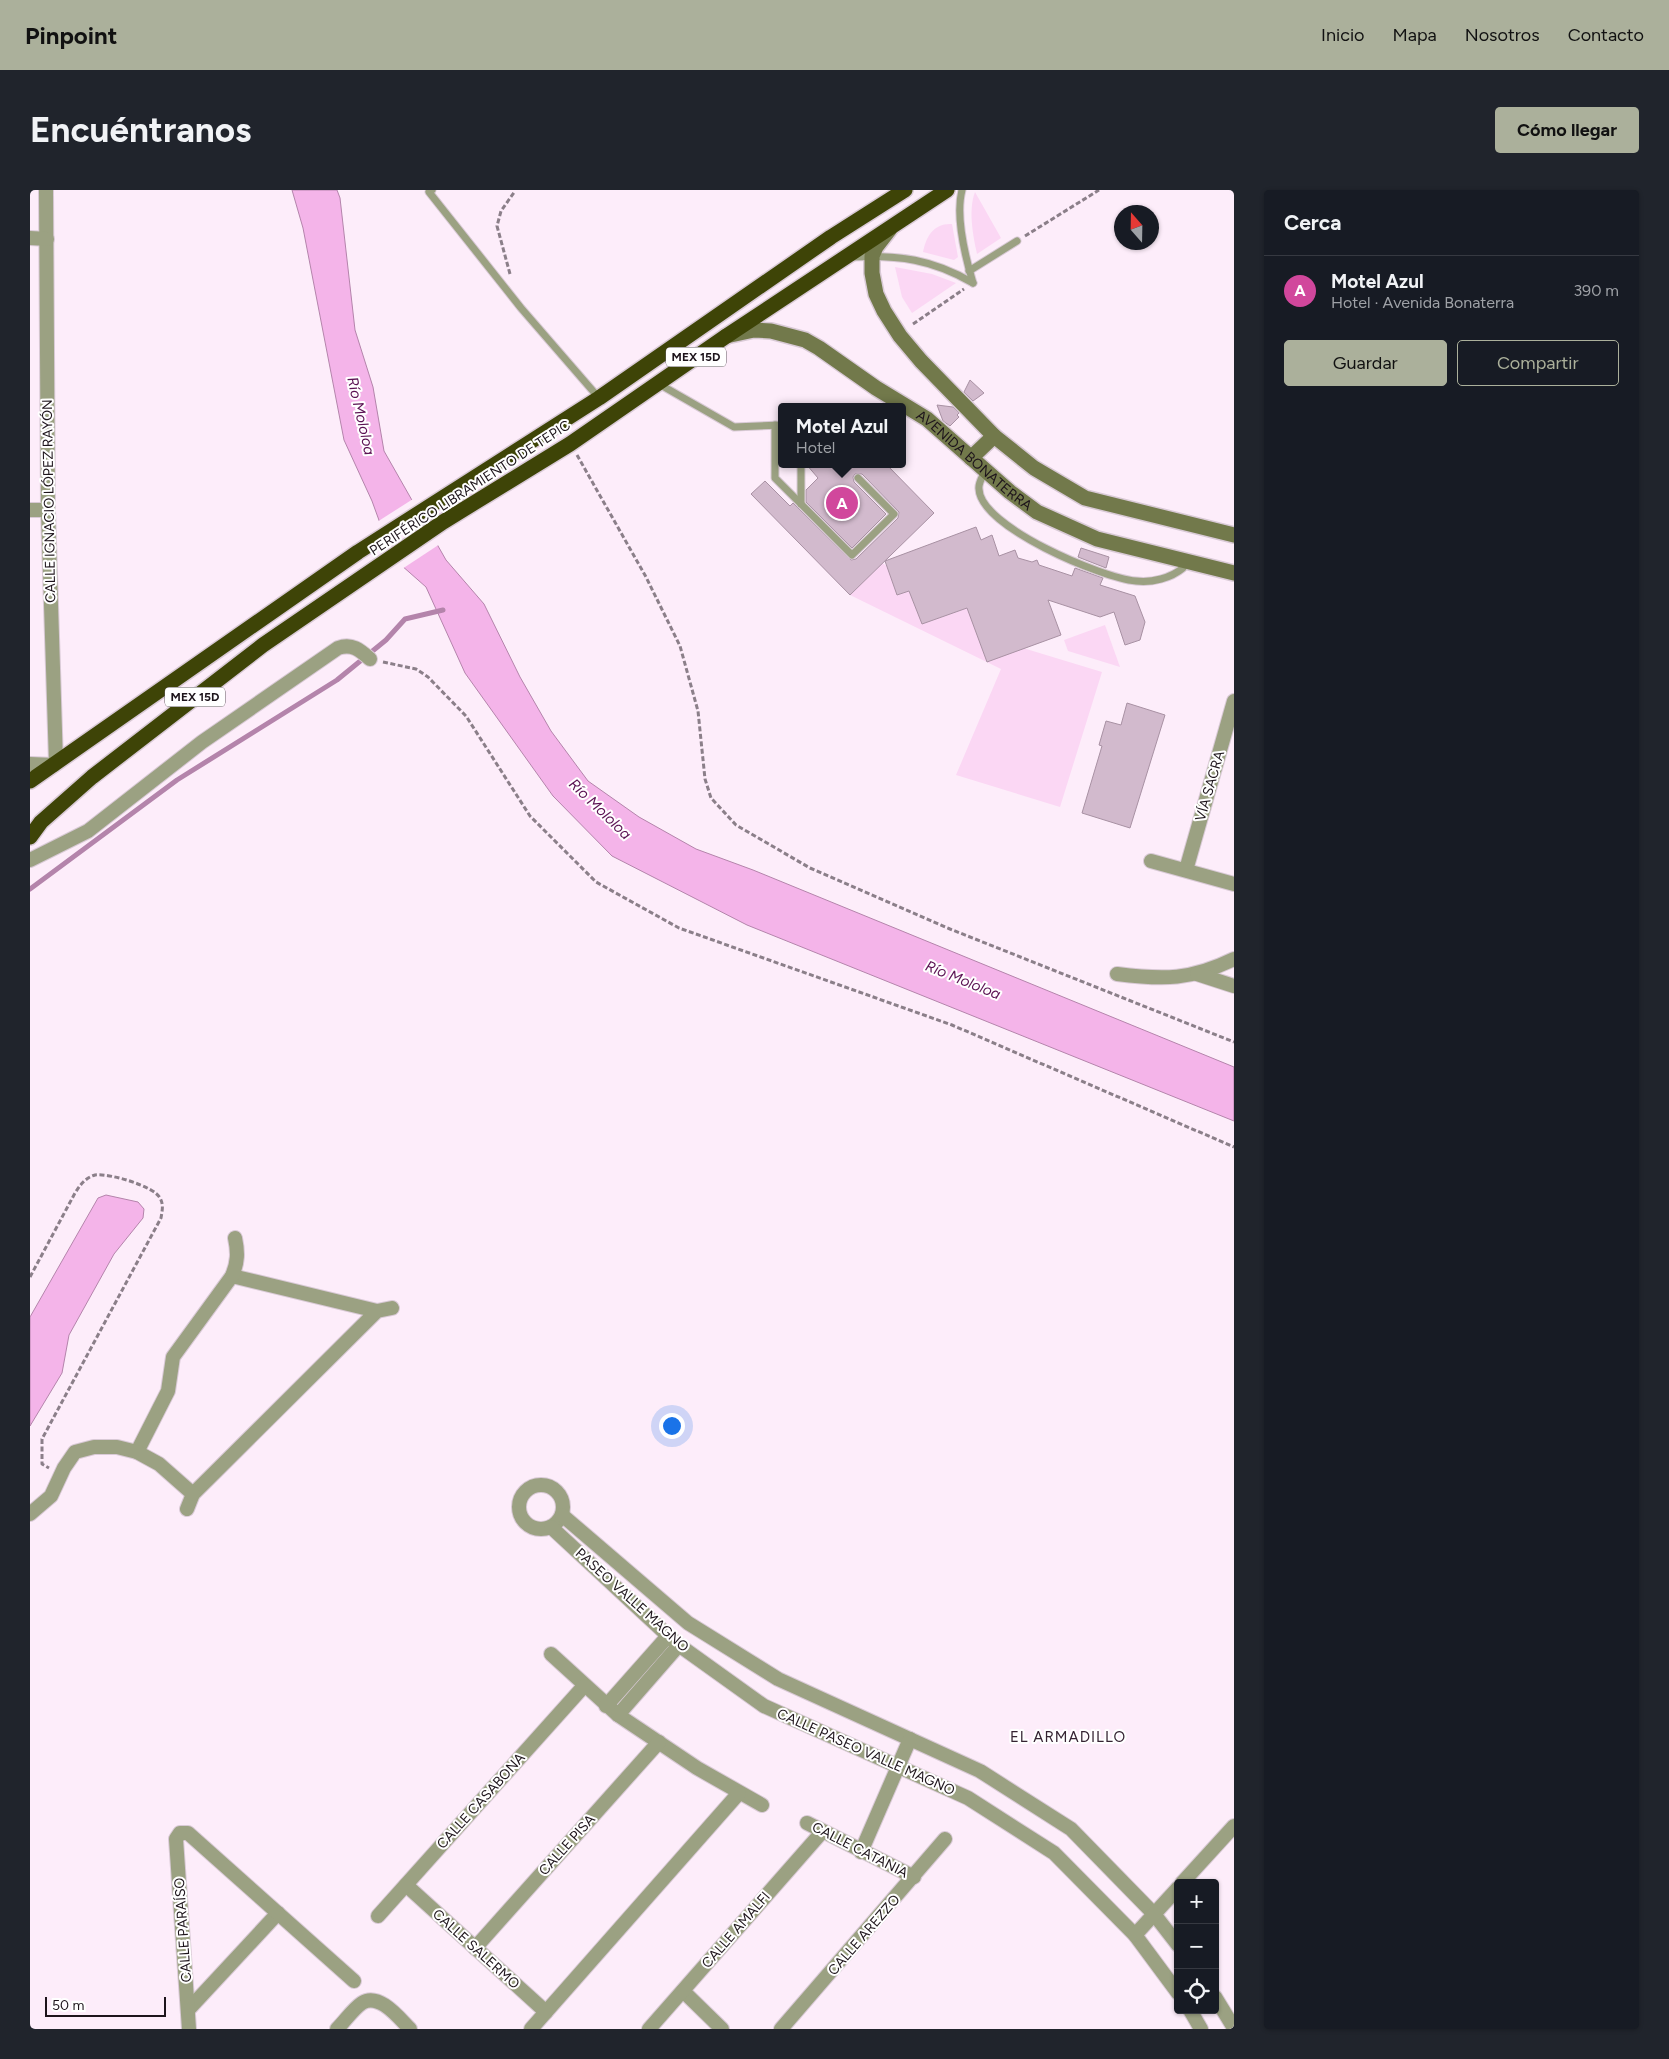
<!DOCTYPE html>
<html lang="es">
<meta charset="utf-8">
<style>
body{margin:0;font-family:Figtree,sans-serif;background:#20242c;color:#f1f3f6}
.controls{position:absolute;right:15px;bottom:15px;display:grid;overflow:hidden;border-radius:5px;box-shadow:0 1px 4px #0004}
.controls button{width:45px;height:45px;display:grid;place-items:center;padding:0;border:0;border-bottom:1px solid #363941;background:#171b24;color:#f1f3f6;font:25px sans-serif}
.compass{position:absolute;left:1084px;top:15px;width:45px;height:45px;border-radius:50%;background:#171b24;box-shadow:0 1px 4px #0004;rotate:340deg}
.scale{position:absolute;left:15px;bottom:12px;width:121px;box-sizing:border-box;padding-left:5px;border:2px solid #1d141b;border-top:0;font-size:14px;line-height:18px;white-space:nowrap;color:#1d141b;-webkit-text-stroke:4px #fff;paint-order:stroke}
.you{position:absolute;left:641px;top:1235px;width:18px;height:18px;margin:-12px;border:4px solid #fff;border-radius:50%;background:#1a73e8;box-shadow:0 0 0 8px #1a73e833}
.badge{display:grid;place-items:center;width:32px;height:32px;border-radius:50%;background:#abb09b;color:#fff;font-size:16px;font-weight:700}
.pin{position:absolute;translate:-50% -50%;border:2px solid #fff;box-shadow:0 1px 5px #0006}
.popup{position:absolute;left:748px;top:213px;width:128px;height:65px;box-sizing:border-box;display:grid;place-content:center;border-radius:5px;background:#171b24;filter:drop-shadow(0 1px 4px #0005);font-size:16px;white-space:nowrap;color:#9ea1a6}
.popup b{font-size:19px;color:#f1f3f6}
.popup::after{content:'';position:absolute;left:50%;top:100%;margin-left:-10px;border:10px solid transparent;border-top-color:#171b24}
.list{margin:0;padding:0;list-style:none}
h2{display:flex;justify-content:space-between;align-items:center;height:65px;margin:0;padding:0 20px;font-size:21px}
h2 small{font-size:16px;font-weight:400;color:#9ea1a6}
.list li{display:grid;grid-template-columns:32px 1fr auto;gap:15px;align-items:center;box-sizing:border-box;height:70px;padding:0 20px;border-top:1px solid #363941}
.list b{display:block;font-size:19px;white-space:nowrap}
.list p{margin:0;font-size:16px;white-space:nowrap;color:#9ea1a6}
.list em{font-size:16px;font-style:normal;color:#9ea1a6}
.actions{display:flex;gap:10px;padding:15px 20px}
.actions a{flex:1;padding:11px 0;border:1px solid #abb09b;border-radius:5px;text-align:center;font-size:18px;color:#abb09b}
.actions .main{background:#abb09b;color:#111}
.icon{flex:none;width:28px;height:28px;fill:none;stroke:currentColor;stroke-width:2;stroke-linecap:round;stroke-linejoin:round}
.map{position:relative;flex:none;width:1204px;height:1839px;overflow:hidden;border-radius:5px}
header{display:flex;align-items:center;gap:30px;box-sizing:border-box;height:70px;padding:0 25px;background:#abb09b;color:#111}
header strong{font-size:24px}
nav{display:flex;gap:28px;margin-inline-start:auto;font-size:18px}
.intro{display:flex;align-items:center;justify-content:space-between;box-sizing:border-box;height:120px;padding:0 30px}
h1{margin:0;font-size:35px}
.button{padding:12px 22px;border-radius:5px;background:#abb09b;color:#111;font-size:18px;font-weight:700}
main{display:flex;gap:30px;padding:0 30px}
aside{flex:1;background:#171b24;border-radius:5px;box-shadow:0 1px 4px #0004}
.map>svg:first-child{display:block}
</style>
<header>
<strong>Pinpoint</strong>
<nav><a>Inicio</a><a>Mapa</a><a>Nosotros</a><a>Contacto</a></nav>
</header>
<div class="intro"><h1>Encuéntranos</h1><a class="button">Cómo llegar</a></div>
<main>
<div class="map">
<svg width="1204" height="1839" viewBox="0 0 1204 1839">
<rect width="100%" height="100%" fill="#fdedfa"/>
<g fill="#fbd7f4">
<path d="M945,2l26,46 -24,16c-4,-18 -9,-44 -2,-62z"/>
<path d="M922,34l6,33 -4,3 -31,-8c3,-16 11,-29 29,-28z"/>
<path d="M865,77l37,7 24,9 -44,30 -10,-16z"/>
<path d="M852,373l5,3 10,29 12,-4 13,33 45,-16 56,40 79,24 -42,135 -104,-32 45,-106 -151,-74z"/>
<path d="M1075,435l15,42 -52,-16 -4,-11z"/>
</g>
<g fill="#f4b4e9" stroke="#b484ab">
<path d="M262,0h45l3,8 15,132 18,57 11,64 62,109 38,44 36,73 31,54 37,50 51,36 57,32 57,21 481,197v54l-487,-196 -135,-69 -59,-60 -88,-123 -39,-86 -25,-22 -17,-31 -12,-33 -28,-61 -41,-212z"/>
<path d="M76,1005l32,7 6,7 -1,9 -29,36 -45,81 -7,38 -32,53v-109l68,-119z"/>
</g>
<path fill="#fdedfa" d="M383,309l27,45 -38,25 -20,-34 -5,-13z"/>
<g fill="none" stroke-linecap="round" stroke-linejoin="round">
<path stroke="#b484ab" stroke-width="5" d="M0,699l147,-109 160,-100 49,-40 19,-21 38,-9"/>
</g>
<g fill="#d2bacd" stroke="#a891a3">
<path d="M940,190l14,13 -11,8 -9,-9z"/>
<path d="M907,215l16,2 6,6 -2,2 2,2 -9,9 -7,-5z"/>
<path d="M776,274h80l48,49 -84,82 -99,-101 14,-13 25,25 3,-3 58,57 5,-1 42,-41 1,-6 -37,-38h-7l-2,3 1,5 32,32 -34,34 -46,-46v-12l12,-12z"/>
<path d="M946,337l5,13 11,-5 7,21 16,-6 3,8 14,4 5,-2 2,5 33,11 3,-8 28,10 -3,7 35,11 10,26 -5,18 -15,5 -11,-33 -14,5 -52,-17 13,35 -74,27 -20,-54 -45,16 -13,-33 -12,4 -12,-34z"/>
<path d="M1051,358l28,9 -3,11 -28,-11z"/>
<path d="M1097,513l38,12 -35,113 -48,-15 20,-67 -3,-1 7,-24 15,4z"/>
</g>
<g fill="none" stroke-linecap="round" stroke-linejoin="round">
<defs>
<g id="lane">
<path d="M402,0l-3,2 92,116 78,90"/>
<path d="M932,0c-7,27 3,66 11,93"/>
<path d="M822,67c47,-2 80,2 121,26"/>
<path d="M939,81l48,-30"/>
<path d="M629,194l75,43 48,-2"/>
<path d="M745,235v53l77,77 42,-41 -36,-36"/>
<path d="M955,281c-2,5 -7,12 -6,18 1,38 123,89 157,92 16,2 35,-3 47,-13"/>
<path d="M771,314v-40"/>
</g>
<g id="street">
<path d="M16,0l2,320 8,253"/>
<path d="M0,48l17,1"/>
<path d="M0,320h18"/>
<path d="M0,574l24,1"/>
<path d="M0,670l58,-29 114,-89 136,-94c14,-5 22,2 32,11"/>
<path d="M1121,671l83,23"/>
<path d="M1156,680l48,-169"/>
<path d="M1087,784c47,6 74,6 117,-15"/>
<path d="M1167,784l37,12"/>
<path d="M202,1086l145,35"/>
<path d="M107,1262l31,-61 5,-34 59,-81c6,-14 6,-24 3,-38"/>
<circle cx="511" cy="1317" r="22"/>
<path d="M157,1319l6,-15 184,-183 15,-3"/>
<path d="M0,1324l21,-18 13,-28 11,-16 19,-5h23l20,5 22,12 34,30"/>
<path d="M532,1325l126,108 90,56 202,92 91,58 83,85 24,31"/>
<path d="M521,1337l125,116 88,63 204,92 86,55 81,82 43,58"/>
<path d="M521,1464l67,61 79,53 65,37"/>
<path d="M576,1516l62,-70"/>
<path d="M588,1525l61,-70"/>
<path d="M777,1633l107,54"/>
<path d="M831,1662l49,-113"/>
<path d="M1152,1693l52,-57"/>
<path d="M376,1695l140,127"/>
<path d="M348,1726l206,-230"/>
<path d="M1105,1745l43,-47"/>
<path d="M445,1758l184,-206"/>
<path d="M653,1801l39,38"/>
<path d="M1185,1807l19,31"/>
<path d="M158,1820l90,-97"/>
<path d="M1160,1820l11,19"/>
<path d="M159,1839l-13,-190 4,-6h8l166,148"/>
<path d="M307,1839c8,-8 16,-20 25,-26 17,-11 37,15 48,26"/>
<path d="M501,1839l208,-236"/>
<path d="M619,1839l173,-197"/>
<path d="M751,1839l164,-190"/>
</g>
<g id="secondary">
<path d="M860,39l-14,18 -4,9v17l4,21 8,17 16,25 21,25 73,75 40,32 51,30 149,37"/>
<path id="s1" d="M696,146l28,-6 17,1 34,9 14,8 57,40 51,31 83,73 27,20 60,27 137,34"/>
<path d="M941,268l23,-22"/>
</g>
<g id="highway">
<path d="M0,591l328,-229 241,-154 232,-161 74,-47"/>
<path d="M0,647l11,-15 51,-45 171,-132 180,-123 127,-78 155,-107 222,-147"/>
</g>
</defs>
<use href="#lane" stroke="#d9cad6" stroke-width="9"/>
<use href="#street" stroke="#d9cad6" stroke-width="16"/>
<use href="#secondary" stroke="#d9cad6" stroke-width="18"/>
<use href="#highway" stroke="#d9cad6" stroke-width="18"/>
<g stroke="#8b7f89" stroke-width="3" stroke-dasharray="5 2.5" stroke-linecap="butt">
<path d="M995,46l74,-46"/>
<path d="M480,84l-13,-48 4,-15 14,-20"/>
<path d="M883,134l51,-35"/>
<path d="M547,265l69,122 34,69 18,65 7,68 6,19 25,27 74,43 140,61 284,113"/>
<path d="M353,472l33,7 12,8 38,39 64,100 66,66 83,46 273,97 282,122"/>
<path d="M0,1087l45,-84c5,-8 10,-15 20,-18 14,-2 59,11 65,23 4,7 2,13 1,20l-119,221v25l7,4"/>
</g>
<use href="#lane" stroke="#9ba182" stroke-width="7"/>
<use href="#street" stroke="#9ba182" stroke-width="14"/>
<use href="#secondary" stroke="#72794b" stroke-width="15"/>
<use href="#highway" stroke="#3e4407" stroke-width="15"/>
</g>
<g text-anchor="middle" dominant-baseline="central" stroke-width="4" stroke-linejoin="round" paint-order="stroke">
<g fill="#fff" stroke="#615a5f" stroke-width="1">
<rect x="636" y="157.5" width="60" height="19" rx="4"/>
<rect x="135" y="497.5" width="60" height="19" rx="4"/>
</g>
<g font-size="12" font-weight="bold" fill="#1d141b">
<text x="666" y="167">MEX 15D</text>
<text x="165" y="507">MEX 15D</text>
</g>
<g font-size="14" fill="#1d141b" stroke="#fff">
<text stroke="none"><textPath href="#s1" startOffset="289">AVENIDA BONATERRA</textPath></text>
<text transform="translate(440 298) rotate(-33)">PERIFÉRICO LIBRAMIENTO DE TEPIC</text>
<text transform="translate(19 311) rotate(-91)">CALLE IGNACIO LÓPEZ RAYÓN</text>
<text transform="translate(1180 596) rotate(-74)">VÍA SACRA</text>
<text transform="translate(602 1410) rotate(42)">PASEO VALLE MAGNO</text>
<text transform="translate(836 1562) rotate(24)">CALLE PASEO VALLE MAGNO</text>
<text transform="translate(451 1611) rotate(-48)">CALLE CASABONA</text>
<text transform="translate(537 1655) rotate(-48)">CALLE PISA</text>
<text transform="translate(830 1660) rotate(27)">CALLE CATANIA</text>
<text transform="translate(153 1740) rotate(-94)">CALLE PARAÍSO</text>
<text transform="translate(706 1740) rotate(-49)">CALLE AMALFI</text>
<text transform="translate(834 1745) rotate(-49)">CALLE AREZZO</text>
<text transform="translate(446 1759) rotate(42)">CALLE SALERMO</text>
</g>
<g font-size="15" font-style="italic" fill="#5b1253" stroke="#fff">
<text transform="translate(331 226) rotate(77)">Río Mololoa</text>
<text transform="translate(570 619) rotate(44)">Río Mololoa</text>
<text transform="translate(933 790) rotate(22)">Río Mololoa</text>
</g>
<g font-size="15" letter-spacing="1" fill="#352332" stroke="#fff">
<text x="1038" y="1547">EL ARMADILLO</text>
</g>
</g>
</svg>
<div class="controls">
<button>+</button>
<button>−</button>
<button><svg class="icon" aria-label="locate" viewBox="0 0 24 24"><circle cx="12" cy="12" r="6"/><path d="M12 2v4M12 18v4M2 12h4M18 12h4"/></svg></button>
</div>
<svg class="compass" viewBox="-18 -18 36 36"><path d="M0-13l5 13h-10z" fill="#e53935"/><path d="M0 13l5-13h-10z" fill="#9ea1a6"/></svg>
<div class="scale">50 m</div>
<div class="you"></div>
<div class="pin badge" style="left:812px;top:313px;background:#d1479c">A</div>
<div class="popup"><b>Motel Azul</b>Hotel</div>
</div>
<aside>
<h2>Cerca<small></small></h2>
<ul class="list">
<li><span class="badge" style="background:#d1479c">A</span><div><b>Motel Azul</b><p>Hotel · Avenida Bonaterra</p></div><em>390 m</em></li>
</ul>
<div class="actions"><a class="main">Guardar</a><a>Compartir</a></div>
</aside>
</main>
